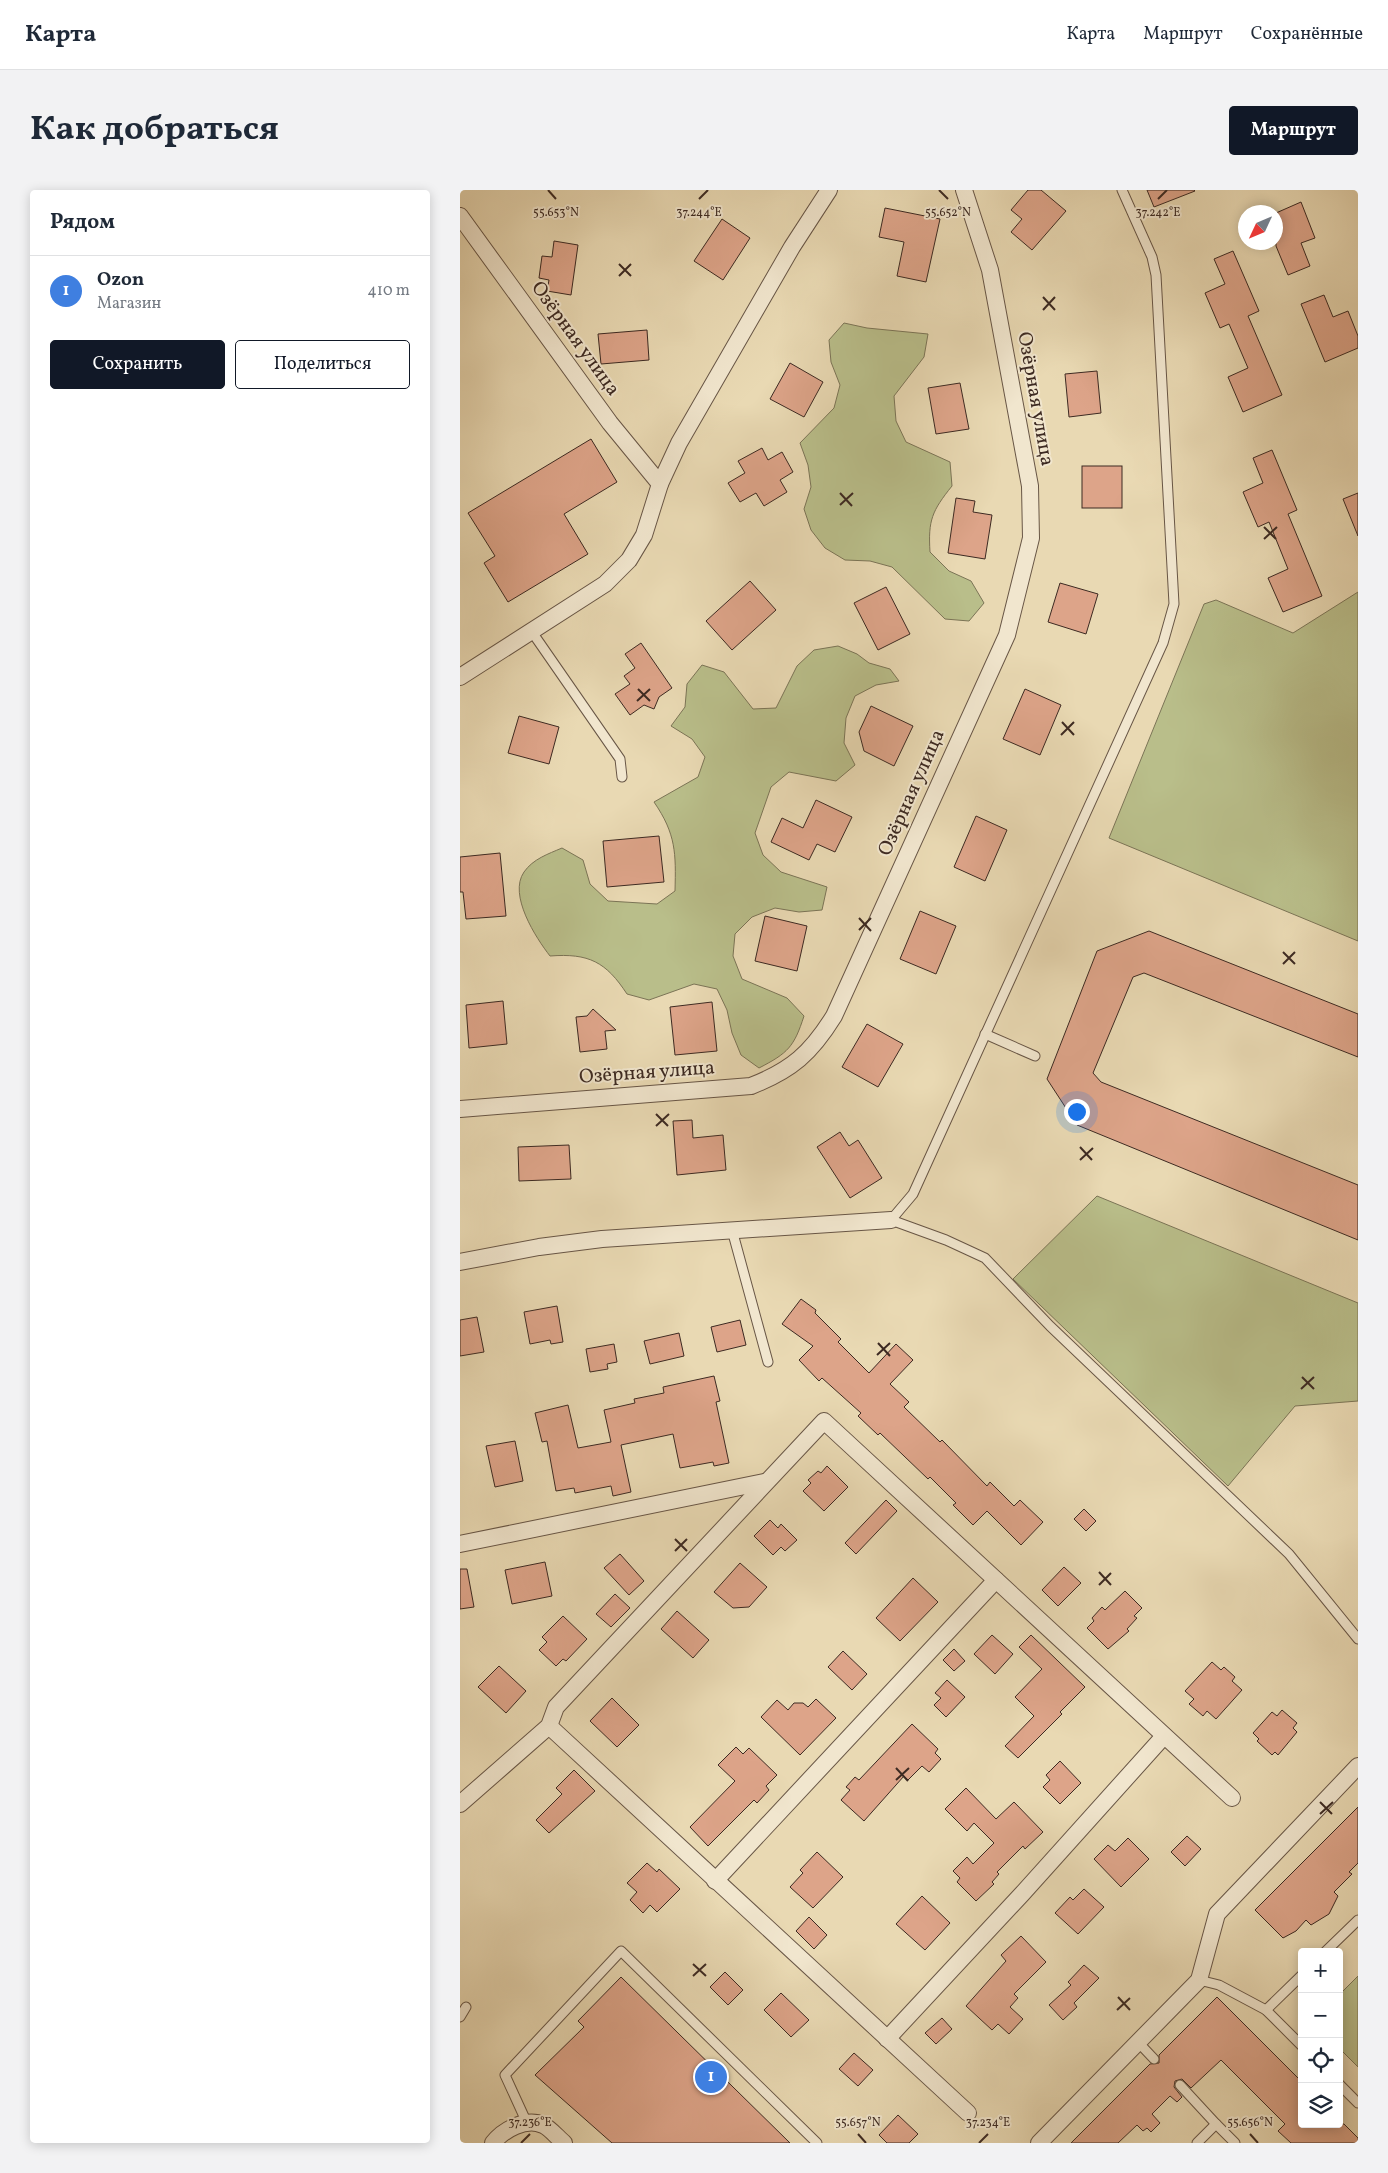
<!DOCTYPE html>
<html lang="ru">
<meta charset="utf-8">
<style>
body{margin:0;font-family:Vollkorn,serif;background:#f2f2f3;color:#1f2937}
.controls{position:absolute;right:15px;bottom:15px;display:grid;overflow:hidden;border-radius:5px;box-shadow:0 2px 12px #0003}
.controls button{width:45px;height:45px;display:grid;place-items:center;padding:0;border:0;border-bottom:1px solid #e0e1e3;background:#fff;color:#1f2937;font:25px sans-serif}
.compass{position:absolute;left:778px;top:15px;width:45px;height:45px;border-radius:50%;background:#fff;box-shadow:0 2px 12px #0003;rotate:226deg}
.you{position:absolute;left:616px;top:921px;width:18px;height:18px;margin:-12px;border:4px solid #fff;border-radius:50%;background:#1a73e8;box-shadow:0 0 0 8px #1a73e833}
.badge{display:grid;place-items:center;width:32px;height:32px;border-radius:50%;background:#111827;color:#fff;font-size:16px;font-weight:700}
.pin{position:absolute;translate:-50% -50%;border:2px solid #fff;box-shadow:0 1px 5px #0006}
.list{margin:0;padding:0;list-style:none}
h2{display:flex;justify-content:space-between;align-items:center;height:65px;margin:0;padding:0 20px;font-size:21px}
h2 small{font-size:16px;font-weight:400;color:#747a83}
.list li{display:grid;grid-template-columns:32px 1fr auto;gap:15px;align-items:center;box-sizing:border-box;height:70px;padding:0 20px;border-top:1px solid #e0e1e3}
.list b{display:block;font-size:19px;white-space:nowrap}
.list p{margin:0;font-size:16px;white-space:nowrap;color:#747a83}
.list em{font-size:16px;font-style:normal;color:#747a83}
.actions{display:flex;gap:10px;padding:15px 20px}
.actions a{flex:1;padding:11px 0;border:1px solid #111827;border-radius:5px;text-align:center;font-size:18px;color:#111827}
.actions .main{background:#111827;color:#fff}
.icon{flex:none;width:28px;height:28px;fill:none;stroke:currentColor;stroke-width:2;stroke-linecap:round;stroke-linejoin:round}
.map{position:relative;flex:none;width:898px;height:1953px;overflow:hidden;border-radius:5px}
header{display:flex;align-items:center;gap:30px;box-sizing:border-box;height:70px;padding:0 25px;background:#fff;border-bottom:1px solid #e0e1e3}
header strong{font-size:24px}
nav{display:flex;gap:28px;margin-inline-start:auto;font-size:18px}
.intro{display:flex;align-items:center;justify-content:space-between;box-sizing:border-box;height:120px;padding:0 30px}
h1{margin:0;font-size:35px}
.button{padding:12px 22px;border-radius:5px;background:#111827;color:#fff;font-size:18px;font-weight:700}
main{display:flex;gap:30px;padding:0 30px}
aside{flex:1;background:#fff;border-radius:5px;box-shadow:0 2px 12px #0003}
.map>svg:first-child{display:block}
</style>
<header>
<strong>Карта</strong>
<nav><a>Карта</a><a>Маршрут</a><a>Сохранённые</a></nav>
</header>
<div class="intro"><h1>Как добраться</h1><a class="button">Маршрут</a></div>
<main>
<aside>
<h2>Рядом<small></small></h2>
<ul class="list">
<li><span class="badge" style="background:#3f7fe0">1</span><div><b>Ozon</b><p>Магазин</p></div><em>410 m</em></li>
</ul>
<div class="actions"><a class="main">Сохранить</a><a>Поделиться</a></div>
</aside>
<div class="map">
<svg width="898" height="1953" viewBox="0 0 898 1953">
<rect width="100%" height="100%" fill="#e9d9b3"/>
<filter id="stains"><feTurbulence type="fractalNoise" baseFrequency=".004" numOctaves="4"/><feColorMatrix values="0 0 0 0 .2 0 0 0 0 .09 0 0 0 0 .02 0 0 0 .5 -.17"/></filter>
<radialGradient id="worn" r=".72"><stop offset=".6" stop-color="#630" stop-opacity="0"/><stop offset="1" stop-color="#630" stop-opacity=".3"/></radialGradient>
<g fill="#b9be8a" stroke="#7b7456">
<path d="M384,133l23,5 61,6 -4,23 -30,39 2,25 10,21 44,20 2,24c-20,25 -24,34 -22,66l19,19 22,10 13,22 -15,18 -24,-2 -53,-52 -22,-6 -25,-1 -20,-12 -14,-18 -7,-21 7,-22 -3,-22 -8,-22 34,-35 6,-23 -9,-23 -2,-22z"/>
<path d="M898,402v349l-249,-103 95,-234 12,-4 77,33z"/>
<path d="M378,456l19,8 12,9 21,6 9,12 -23,4 -21,11 -9,22 -2,25 11,22 -19,16 -47,-9 -18,15 -16,46 8,22 18,17 46,15 -5,23 -23,2 -24,-4 -23,9 -17,17 -2,22 9,23 45,19 17,18c-10,31 -16,37 -45,52l-18,-13 -9,-22 -5,-23 -10,-21 -23,-5 -45,16 -22,-6c-21,-32 -38,-41 -77,-38 -14,-18 -42,-61 -26,-84 9,-13 24,-18 38,-24l21,12 7,24 18,17 49,3 18,-13c1,-38 1,-57 -21,-89l44,-25 7,-20 -13,-18 -21,-13 14,-19 2,-23 15,-19 22,7 29,37 23,-1 21,-42 17,-16z"/>
<path d="M637,1006l261,107v98l-63,5 -67,80 -215,-207z"/>
<path d="M898,1786v91l-19,-19v-53z"/>
</g>
<g fill="#dda489" stroke="#3d2a22">
<path d="M568,0h13l25,21 -34,39 -21,-18 11,-13 -11,-9z"/>
<path d="M687,0h47l1,1 -41,16z"/>
<path d="M841,12l14,36 -14,5 9,23 -22,9 -12,-29v-33z"/>
<path d="M425,18l55,11 -14,63 -29,-6 7,-34 -25,-5z"/>
<path d="M262,29l28,19 -27,42 -29,-19z"/>
<path d="M94,51l24,4 -7,50 -24,-4 2,-11 -10,-2 3,-22 10,1z"/>
<path d="M773,61l26,60 -11,5 34,79 -39,17 -15,-35 20,-9 -19,-44 -9,4 -15,-35 20,-9 -11,-25z"/>
<path d="M864,105l9,22 15,-6 10,25v12l-33,14 -24,-58z"/>
<path d="M187,140l2,30 -48,4 -3,-30z"/>
<path d="M330,173l33,19 -19,35 -34,-18z"/>
<path d="M637,181l4,42 -32,4 -4,-43z"/>
<path d="M500,193l9,46 -33,5 -8,-46z"/>
<path d="M131,249l26,43 -53,32 24,40 -80,48 -24,-39 11,-7 -27,-43z"/>
<path d="M302,258l6,12 14,-8 11,20 -13,8 7,12 -23,14 -8,-13 -16,9 -12,-19 17,-10 -7,-12z"/>
<path d="M812,260l25,60 -9,4 34,82 -39,16 -15,-34 20,-9 -19,-47 -11,5 -15,-35 20,-9 -10,-25z"/>
<rect x="622" y="276" width="40" height="42"/>
<path d="M898,303v43l-15,-37z"/>
<path d="M496,308l19,3 -2,11 19,3 -7,44 -37,-6z"/>
<path d="M290,391l26,29 -44,40 -26,-29z"/>
<path d="M600,393l38,11 -12,40 -38,-12z"/>
<path d="M426,397l24,47 -32,16 -24,-47z"/>
<path d="M181,453l31,45 -13,9 -5,12 -10,-4 -14,10 -15,-21 15,-10 -6,-8 11,-8 -10,-14z"/>
<path d="M565,499l36,16 -21,50 -37,-16z"/>
<path d="M411,516l42,20 -19,40 -30,-15 -5,-19z"/>
<path d="M59,526l40,11 -10,37 -41,-11z"/>
<path d="M356,610l36,17 -17,35 -18,-8 -8,16 -38,-18 11,-24 21,10z"/>
<path d="M516,626l31,14 -22,51 -31,-14z"/>
<path d="M199,646l5,46 -57,5 -4,-46z"/>
<path d="M40,663l6,63 -40,3 -3,-27h-3v-35z"/>
<path d="M460,721l36,15 -20,48 -36,-15z"/>
<path d="M305,726l42,10 -10,45 -42,-10z"/>
<path d="M689,741l209,83v43l-214,-84 -11,4 -40,96 8,9 257,103v55l-281,-115 -30,-46 50,-128z"/>
<path d="M43,811l4,43 -38,4 -3,-43z"/>
<path d="M252,812l5,49 -42,4 -5,-48z"/>
<path d="M133,819l23,21 -11,1 2,18 -27,3 -4,-35 11,-1z"/>
<path d="M407,834l36,20 -25,43 -36,-20z"/>
<path d="M232,930l1,18 30,-3 3,35 -49,5 -4,-54z"/>
<path d="M380,942l9,14 9,-6 24,38 -32,20 -33,-51z"/>
<path d="M109,955l2,34 -52,2 -1,-34z"/>
<path d="M341,1109l15,11 -1,3 26,26 -3,3 31,31 27,-29 17,16 -23,24 19,18 -5,5 36,35 2,-2 45,46 3,-4 24,24 6,-6 23,22 -22,23 -34,-34 -14,14 -20,-20 3,-2 -26,-26 -2,2 -48,-46 -2,2 -20,-19 3,-3 -39,-35 -3,3 -20,-21 14,-14 -31,-22z"/>
<path d="M97,1116l6,36 -12,2 -1,-4 -20,4 -6,-32z"/>
<path d="M17,1127l7,35 -24,4v-36z"/>
<path d="M280,1130l6,25 -29,7 -6,-25z"/>
<path d="M219,1143l5,23 -34,8 -6,-23z"/>
<path d="M154,1154l3,18 -10,2 1,5 -18,3 -4,-23z"/>
<path d="M254,1186l6,25 -4,1 13,61 -15,3 -1,-4 -33,6 -7,-34 -52,11 10,47 -18,4 -2,-10 -36,7 -1,-5 -18,3 -9,-50 -5,1 -7,-29 33,-8 10,43 33,-6 -7,-32 31,-7 -1,-4 30,-6 -1,-6z"/>
<path d="M55,1251l8,40 -28,6 -9,-41z"/>
<path d="M367,1276l21,21 -24,24 -21,-20 8,-8 -3,-3 10,-9 3,2z"/>
<path d="M426,1310l11,11 -41,43 -11,-11z"/>
<path d="M624,1319l12,12 -10,10 -12,-12z"/>
<path d="M310,1330l8,8 3,-4 16,16 -12,11 -4,-4 -8,8 -19,-19z"/>
<path d="M160,1364l24,27 -15,14 -25,-27z"/>
<path d="M85,1372l7,34 -40,8 -7,-34z"/>
<path d="M280,1373l27,24 -18,20 -16,1 -19,-16z"/>
<path d="M604,1377l17,16 -23,23 -16,-16z"/>
<path d="M0,1379h7l7,38 -14,2z"/>
<path d="M453,1388l25,24 -38,39 -24,-23z"/>
<path d="M665,1401l17,17 -8,8 3,2 -10,11 2,2 -21,18 -21,-21 7,-7 -2,-3 10,-11 3,3z"/>
<path d="M155,1404l15,14 -19,19 -15,-13z"/>
<path d="M217,1421l32,29 -16,18 -32,-29z"/>
<path d="M103,1426l24,23 -21,22 -3,-2 -7,7 -17,-16 8,-8 -5,-5z"/>
<path d="M532,1445l21,19 -18,20 -21,-20z"/>
<path d="M571,1445l54,52 -25,25 2,2 -44,44 -13,-12 29,-30 -19,-19 27,-28 -23,-22z"/>
<path d="M494,1459l11,12 -11,10 -11,-11z"/>
<path d="M383,1461l24,23 -15,16 -24,-23z"/>
<path d="M752,1472l9,8 3,-3 11,10 -3,4 10,9 -26,29 -9,-8 -4,5 -14,-12 5,-5 -9,-8z"/>
<path d="M39,1476l27,25 -20,22 -28,-26z"/>
<path d="M487,1490l18,17 -19,20 -12,-12 7,-7 -6,-5z"/>
<path d="M152,1508l27,27 -22,22 -27,-26z"/>
<path d="M356,1509l20,19 -36,37 -39,-38 16,-17 11,10 6,-7h9l5,4z"/>
<path d="M822,1520l15,13 -4,5 4,4 -19,23 -3,-3 -3,3 -15,-14 2,-2 -6,-6 19,-21 5,4z"/>
<path d="M452,1534l26,25 -3,4 6,6 -12,13 -7,-6 -14,14 -4,-4 -40,45 -23,-21 9,-10 -4,-3 9,-10 4,3z"/>
<path d="M276,1557l7,7 6,-6 28,27 -11,11 3,4 -12,13 -3,-3 -46,46 -18,-19 45,-46 -17,-16z"/>
<path d="M600,1571l21,22 -21,21 -17,-17 7,-7 -4,-5z"/>
<path d="M114,1580l21,21 -46,42 -13,-13 26,-26 -6,-6z"/>
<path d="M506,1598l30,31 18,-17 29,30 -18,17 -2,-3 -26,26 2,2 -7,8 2,2 -18,17 -19,-19 3,-4 -7,-7 14,-14 6,7 21,-21 -20,-20 -7,8 -22,-22z"/>
<path d="M898,1617v56l-9,9 3,2 -18,18 4,4 -9,18 -18,11 -5,-5 -10,11 -13,7 -28,-28z"/>
<path d="M727,1646l14,13 -16,17 -14,-14z"/>
<path d="M668,1648l21,21 -28,28 -27,-28 14,-14 7,6z"/>
<path d="M357,1662l26,25 -30,31 -23,-21 13,-14 -3,-3z"/>
<path d="M187,1673l10,9 2,-3 21,20 -23,23 -7,-7 -7,8 -13,-13 7,-8 -10,-9z"/>
<path d="M624,1699l20,18 -26,27 -23,-21 15,-16 3,3z"/>
<path d="M462,1706l28,27 -25,27 -29,-26z"/>
<path d="M349,1727l18,18 -13,14 -18,-18z"/>
<path d="M561,1746l25,26 -32,32 4,4 -8,9 13,12 -14,15 -11,-10 -6,6 -26,-24 40,-45 -5,-6z"/>
<path d="M624,1775l15,13 -25,25 3,4 -14,13 -14,-15 22,-20 -3,-3z"/>
<path d="M265,1782l18,18 -15,15 -18,-18z"/>
<path d="M161,1787l169,166h-178l-77,-68 49,-48 -6,-6z"/>
<path d="M321,1803l28,27 -18,17 -27,-27z"/>
<path d="M757,1807l85,85v42h42l14,14v5h-67l-13,-12 7,-7 -64,-64 -30,28 -9,-9 -7,2 -1,6 8,10 -5,5 -7,-6 -18,18 8,9 -9,9 -4,-4 -4,3 -6,-6 -19,18h-47l79,-79 9,-1v-8z"/>
<path d="M482,1828l10,11 -16,15 -11,-11z"/>
<path d="M394,1863l19,17 -15,16 -19,-17z"/>
<path d="M438,1925l20,19 -9,9h-22l-8,-8z"/>
</g>
<g fill="none" stroke-linecap="round" stroke-linejoin="round">
<defs>
<g id="service">
<path d="M662,0l30,67 4,18 18,329 -11,39 -250,551 -22,26 55,20 39,18 65,68 239,228 69,85"/>
<path d="M72,442l88,127 2,18"/>
<path d="M525,844l50,22"/>
<path d="M272,1040l36,132"/>
<path d="M865,1762l33,-32"/>
<path d="M739,1790l20,5 47,25 36,36"/>
<path d="M806,1820l36,-35"/>
<path d="M0,1827l6,-10"/>
<path d="M677,1851l17,18"/>
<path d="M879,1894l19,19"/>
<path d="M720,1895l36,39"/>
<path d="M67,1933l-22,-48 116,-124 196,192"/>
<path d="M737,1953l19,-19 19,19"/>
</g>
<g id="minor">
<path d="M0,26l150,207 50,61"/>
<path d="M0,487l145,-93 24,-24 15,-25 16,-51 19,-41 113,-196 37,-57"/>
<path d="M0,919l291,-23c41,-16 60,-33 83,-70l173,-381 24,-97 -1,-52 -40,-216 -26,-80"/>
<path d="M0,1072l79,-15 63,-8 289,-19"/>
<path d="M0,1354l304,-62"/>
<path d="M89,1536l419,387"/>
<path d="M0,1614l89,-78 7,-19 268,-286 408,377"/>
<path d="M255,1691l281,-301"/>
<path d="M427,1849l135,-145 142,-158"/>
<path d="M33,1953c10,-13 33,-26 50,-18 7,3 15,13 21,18"/>
<path d="M579,1953l160,-163 18,-66 141,-148"/>
</g>
</defs>
<use href="#service" stroke="#685646" stroke-width="11"/>
<use href="#minor" stroke="#685646" stroke-width="18"/>
<use href="#service" stroke="#f1e6ce" stroke-width="9"/>
<use href="#minor" stroke="#f1e6ce" stroke-width="16"/>
</g>
<path fill="none" stroke="#3d2a22" stroke-width="2" d="M88,0l8,9M479,0l9,9M239,9l9,-9M698,9l9,-9M159,74l12,12M159,86l12,-12M583,107l12,13M583,120l12,-13M380,303l12,13M380,315l13,-12M804,337l12,12M804,349l13,-12M178,499l12,12M177,511l13,-12M602,532l12,13M601,545l13,-13M399,728l12,13M399,740l12,-12M823,762l12,12M823,774l12,-12M196,924l12,12M196,936l13,-12M620,957l12,13M620,970l13,-12M418,1153l12,13M417,1165l13,-12M842,1187l12,12M841,1199l13,-12M215,1349l12,12M215,1361l12,-12M639,1382l12,13M639,1395l12,-12M436,1578l12,13M436,1590l13,-12M860,1612l12,12M860,1624l13,-12M233,1774l13,12M233,1786l13,-12M658,1807l12,13M657,1820l13,-12M398,1944l8,9M790,1944l8,9M61,1953l9,-9M519,1953l9,-9"/>
<g text-anchor="middle" dominant-baseline="central" stroke-width="4" stroke-linejoin="round" paint-order="stroke">
<g font-size="20" fill="#3d2a22" stroke="#f1e6ce">
<text transform="translate(115 149) rotate(54)">Озёрная улица</text>
<text transform="translate(575 209) rotate(80)">Озёрная улица</text>
<text transform="translate(452 603) rotate(-66)">Озёрная улица</text>
<text transform="translate(187 883) rotate(-4)">Озёрная улица</text>
</g>
</g>
<g font-size="12" text-anchor="middle" fill="#3d2a22" stroke="#f1e6ce" stroke-width="4" stroke-linejoin="round" paint-order="stroke">
<text x="239" y="26">37.244°E</text>
<text x="698" y="26">37.242°E</text>
<text x="96" y="26">55.653°N</text>
<text x="488" y="26">55.652°N</text>
<text x="398" y="1936">55.657°N</text>
<text x="790" y="1936">55.656°N</text>
<text x="70" y="1936">37.236°E</text>
<text x="528" y="1936">37.234°E</text>
</g>
<rect width="100%" height="100%" filter="url(#stains)"/>
<rect width="100%" height="100%" fill="url(#worn)"/>
</svg>
<div class="controls">
<button>+</button>
<button>−</button>
<button><svg class="icon" aria-label="locate" viewBox="0 0 24 24"><circle cx="12" cy="12" r="6"/><path d="M12 2v4M12 18v4M2 12h4M18 12h4"/></svg></button>
<button><svg class="icon" aria-label="layers" viewBox="0 0 24 24"><path d="M12 4l9 5-9 5-9-5zM3 14l9 5 9-5"/></svg></button>
</div>
<svg class="compass" viewBox="-18 -18 36 36"><path d="M0-13l5 13h-10z" fill="#e53935"/><path d="M0 13l5-13h-10z" fill="#747a83"/></svg>
<div class="you"></div>
<div class="pin badge" style="left:251px;top:1887px;background:#3f7fe0">1</div>
</div>
</main>
